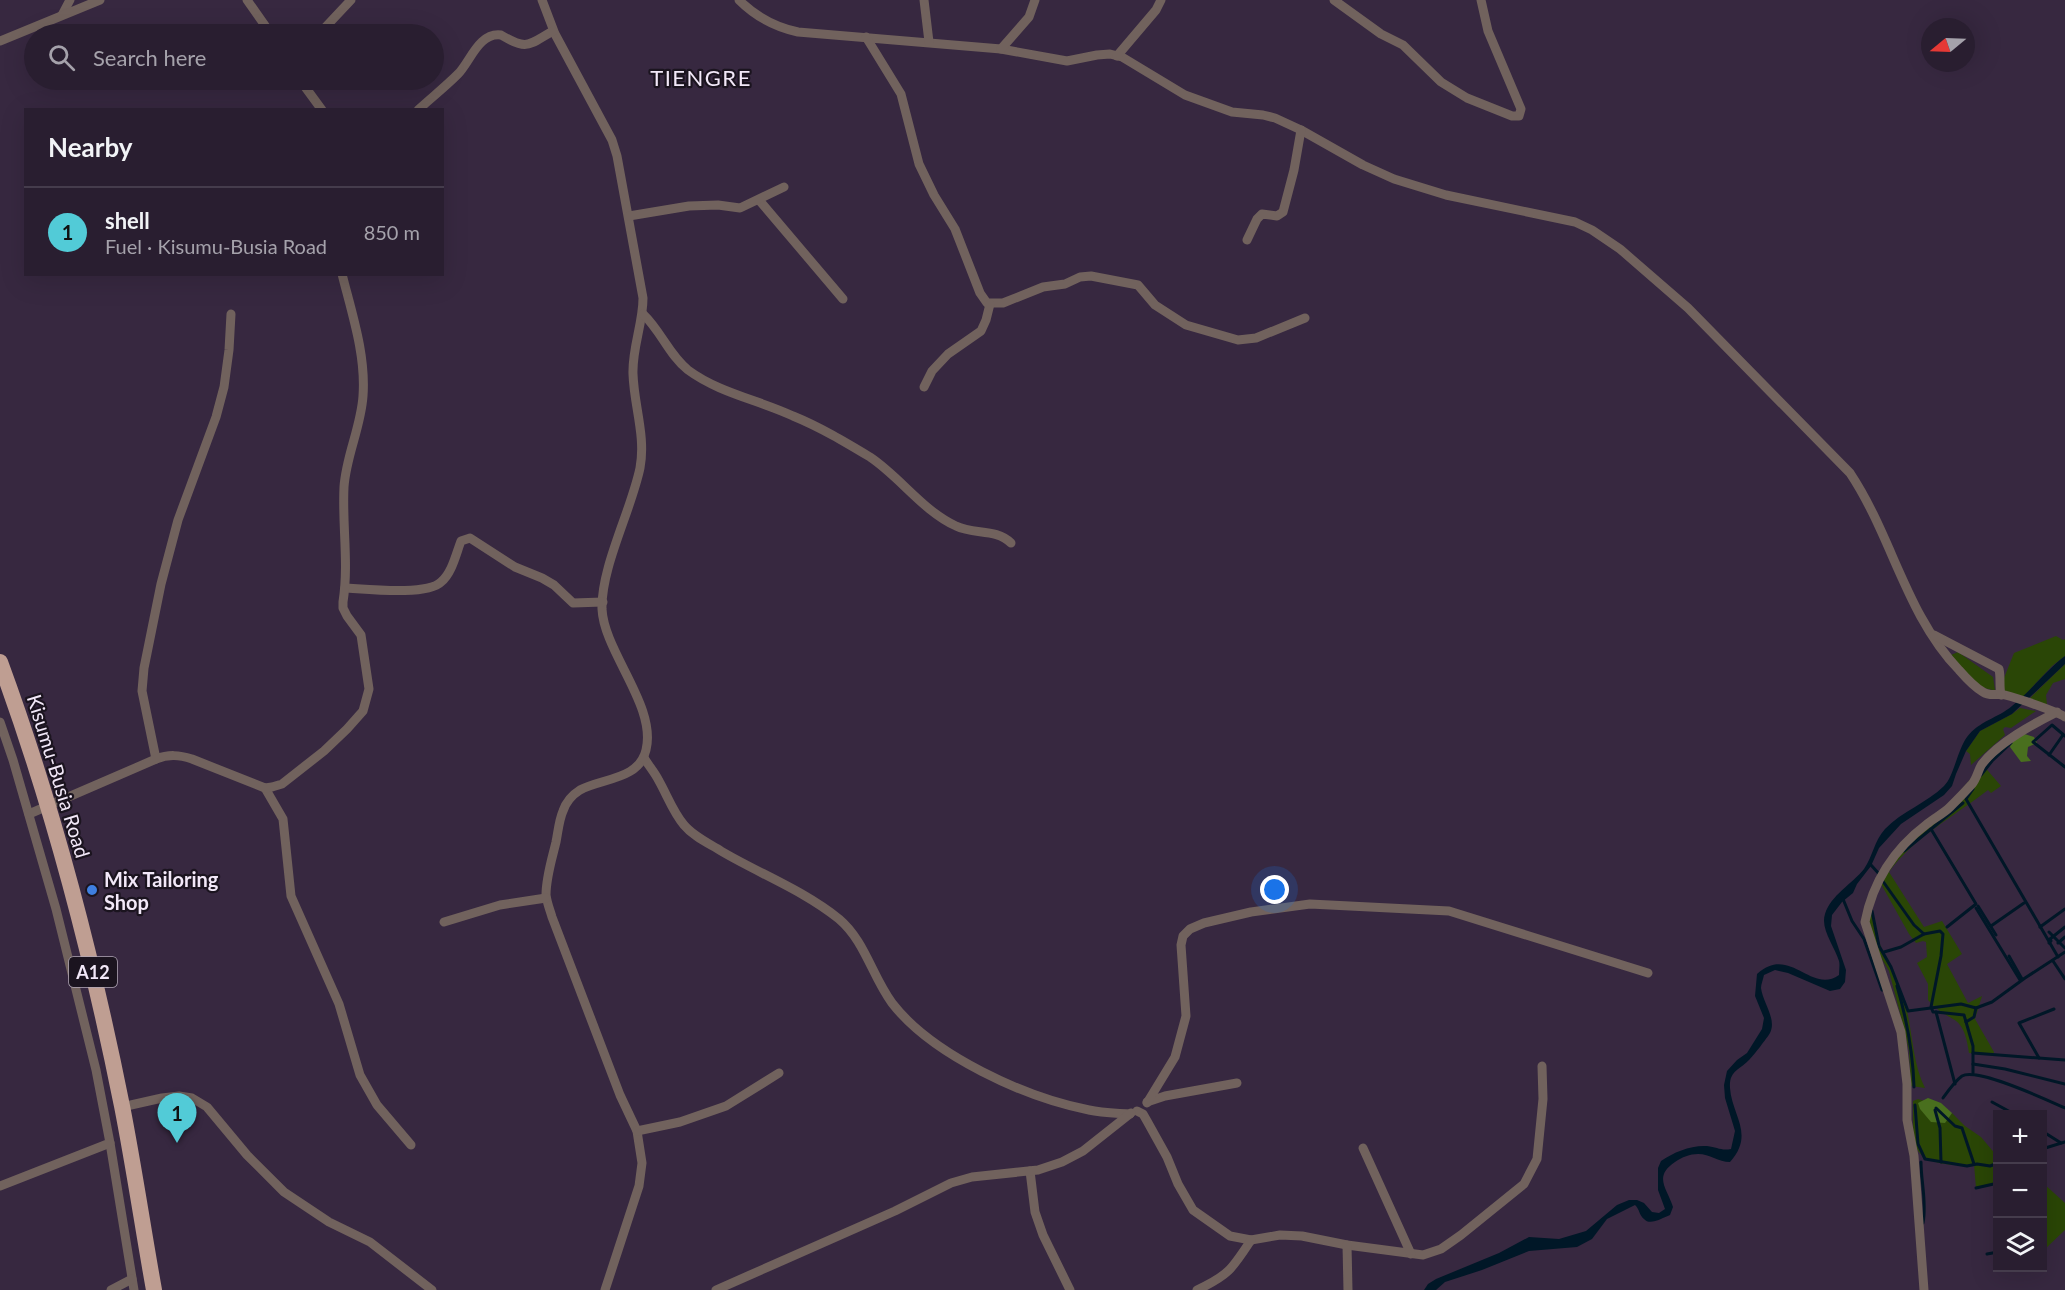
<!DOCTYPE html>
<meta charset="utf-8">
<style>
body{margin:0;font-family:Lato,sans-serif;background:#312738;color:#f1f3f6}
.controls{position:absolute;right:18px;bottom:18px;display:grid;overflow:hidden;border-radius:0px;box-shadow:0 6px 24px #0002}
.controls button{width:54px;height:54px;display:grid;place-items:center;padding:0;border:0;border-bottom:2px solid #453c4c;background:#291e30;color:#f1f3f6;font:30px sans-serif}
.compass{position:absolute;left:1921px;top:18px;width:54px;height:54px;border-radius:50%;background:#291e30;box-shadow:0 6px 24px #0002;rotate:251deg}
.you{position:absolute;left:1275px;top:890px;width:21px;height:21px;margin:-15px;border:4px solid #fff;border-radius:50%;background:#1a73e8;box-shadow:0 0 0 9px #1a73e833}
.badge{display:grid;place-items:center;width:39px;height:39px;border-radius:50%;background:#52cbd7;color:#111;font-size:20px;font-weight:700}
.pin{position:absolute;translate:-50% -50px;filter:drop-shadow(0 2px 3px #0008)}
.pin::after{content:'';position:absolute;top:32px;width:21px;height:18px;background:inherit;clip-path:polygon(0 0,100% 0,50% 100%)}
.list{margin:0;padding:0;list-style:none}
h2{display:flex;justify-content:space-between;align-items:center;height:78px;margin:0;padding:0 24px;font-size:26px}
h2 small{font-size:20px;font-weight:400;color:#a5a2ab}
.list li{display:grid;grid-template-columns:39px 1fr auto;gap:18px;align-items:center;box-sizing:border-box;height:90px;padding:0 24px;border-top:2px solid #453c4c}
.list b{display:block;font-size:22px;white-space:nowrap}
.list p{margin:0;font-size:20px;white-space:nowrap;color:#a5a2ab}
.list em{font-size:20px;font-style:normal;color:#a5a2ab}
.icon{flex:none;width:33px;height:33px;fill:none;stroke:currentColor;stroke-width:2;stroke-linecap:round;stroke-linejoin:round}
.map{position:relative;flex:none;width:2065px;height:1290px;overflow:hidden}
.search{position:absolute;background:#291e30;box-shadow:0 6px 24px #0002;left:24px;top:24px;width:420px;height:66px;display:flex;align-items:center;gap:15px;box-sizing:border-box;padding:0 21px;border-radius:33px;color:#a5a2ab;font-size:22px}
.panel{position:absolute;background:#291e30;box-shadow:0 6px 24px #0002;left:24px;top:108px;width:420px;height:168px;border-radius:0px}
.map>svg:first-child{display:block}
</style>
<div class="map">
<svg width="2065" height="1290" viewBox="0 0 2065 1290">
<rect width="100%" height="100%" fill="#372840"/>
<g fill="#2a4606">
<path d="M2056,636l7,4 2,-1v17l-13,10 -30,32 -20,-7 2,-13 10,-25z"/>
<path d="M1958,652l35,25 2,13c-19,0 -33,-22 -44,-35z"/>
<path d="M2065,664v15l-12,4 -7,12 1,10 -19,-5z"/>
<path d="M2020,708l16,3 -25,17 -6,-1 -2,2 2,6 -34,30 -1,-11 -4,-3 14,-20 32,-17z"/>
<path d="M1983,765l18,21 -10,7 -3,-3c-33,26 -74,47 -99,82l35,55 18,-6 20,33 -15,10 21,39 14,-7 -7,23 19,33 -1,3 -24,-2c-6,-43 -18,-27 -41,-53v-16l-11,-21 10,-6 -1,-15 -3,-1 -7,2 -7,-9 -28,-50 9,-21 39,-37z"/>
<path d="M1872,907c0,35 26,69 35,104 6,26 6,53 18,77l-14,-2 -2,-35 -5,-23 -15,-57 -16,-27 -6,-23z"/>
<path d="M1918,1099l13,4 15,17 6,-7 13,13 16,11 16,19v27l-21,5 -2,-24c-16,3 -49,1 -57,-15 -5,-9 -4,-37 -4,-48z"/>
<path d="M2043,1183l22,20v27l-20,19h-3z"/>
</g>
<g fill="#496f1e">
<path d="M2015,731l19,6 3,6 -9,4 -1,9 4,5 -10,1 -11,-15z"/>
<path d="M1928,1098l13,5 11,10 -7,10 -14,-1 -11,-13 -2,-6z"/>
</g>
<path fill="#001727" d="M2065,656v8l-53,50 -32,17 -14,20 -10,23 -4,12 -8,9 -43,29 -22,24 -8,18 -14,18 -4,9 -11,9 -10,13 -1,11 15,44 -1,12 -5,7 -10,2 -42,-18 -13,-3 -11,5c-1,5 -3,9 -3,13 2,15 16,31 9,45 -3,5 -16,22 -20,26 -10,11 -21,11 -20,29 2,28 25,46 0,74 -12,0 -20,-8 -32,-8 -8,0 -16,3 -23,8 -22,15 -8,26 -2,45l-3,8c-8,3 -20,11 -26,4 -5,-4 -4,-9 -9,-14l-28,14 -15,20 -15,8 -48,4 -47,19 -37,12 -9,8h-12l4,-6 8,-5 63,-26 30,-16 30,2 27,-8 31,-26 12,-5h8l7,3 8,9 7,1 6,-4 -7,-19v-22l3,-7c13,-9 30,-16 46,-15 10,1 14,5 24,3l4,-18 -10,-33 -1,-13 3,-14 10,-11 10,-7 15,-24 2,-11 -9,-22 2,-22c33,-30 54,21 82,1 0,-5 1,-10 0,-14 -4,-14 -19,-32 -14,-47 6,-19 27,-30 39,-45 9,-13 10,-28 21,-40 17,-18 42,-26 59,-43 10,-10 13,-35 23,-49 12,-16 31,-19 45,-31 19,-15 33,-35 53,-50z"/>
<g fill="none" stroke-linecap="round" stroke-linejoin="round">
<g stroke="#001727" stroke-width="3">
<path d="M2065,736l-13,-11 -19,17 32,25"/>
<path d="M2049,755l14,-20"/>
<path d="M1981,775l11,-14 19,-18"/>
<path d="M1973,789l-7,10 92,158"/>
<path d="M1931,829l45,75 -29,23"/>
<path d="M1904,851l59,-48"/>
<path d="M1871,865l9,10"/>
<path d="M1882,880l32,45 10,9 16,-3 3,3 -2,22 -10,51 2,5h3l19,72"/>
<path d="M1843,899l9,22 12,18 18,51"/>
<path d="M1978,906l18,29"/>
<path d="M1976,908l44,72"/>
<path d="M1872,911l7,35 12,21 17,44 53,-7 15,4 16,-6 33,-24 40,-26"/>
<path d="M1991,926l33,-23"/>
<path d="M2040,927l25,-18"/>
<path d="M2049,932l16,16"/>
<path d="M2049,943l2,-2 -1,-2 15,-12"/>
<path d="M2058,943l7,-6"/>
<path d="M1884,952l17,-5 23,-13"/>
<path d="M2009,956l13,23"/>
<path d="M2053,961l12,18"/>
<path d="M1897,986c10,34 16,67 17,101"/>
<path d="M1936,1012l28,3 9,31v27"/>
<path d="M1966,1022l8,-5 2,-9"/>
<path d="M1973,1053l92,7"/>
<path d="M2039,1058l-20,-35 35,-14"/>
<path d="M1973,1064l32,5 60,15"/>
<path d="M1943,1098c5,-7 12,-17 19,-22 15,-9 85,24 103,32"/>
<path d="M1992,1102l22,12"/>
<path d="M1915,1105l3,39 7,15 42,7 10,-2 13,2 8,-3"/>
<path d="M1936,1108l19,18 7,2 12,36"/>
<path d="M1935,1110l5,18 1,34"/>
<path d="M2042,1131l19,12"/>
<path d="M2042,1149l23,-7"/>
<path d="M1921,1162c0,20 6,41 2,61"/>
<path d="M1976,1188l22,-5"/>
<path d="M1987,1254l11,-2"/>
</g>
<g stroke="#71625d" stroke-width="9">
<path d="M247,0l24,34"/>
<path d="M542,0l13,34 57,106 5,16 26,142c0,26 -11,50 -10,76 1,32 13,62 7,94 -9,43 -39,99 -38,141 2,43 55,97 44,141 -7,30 -44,28 -66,40 -8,5 -14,12 -17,21 -4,9 -5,21 -7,31 -4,17 -10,35 -10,53 1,8 4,15 6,22l68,178 17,36 5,32 -3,23 -34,104"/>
<path d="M739,0c17,17 36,27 59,32l203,17 66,12 30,-6 13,-1 12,3 63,38 47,17 31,3 12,3 26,12 62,35 31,14 52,16 129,27 17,8 28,19 68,59 162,165c42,63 56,142 109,197 7,8 15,17 24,22 7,5 14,1 22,3 12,3 51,16 60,22"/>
<path d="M924,0l5,42"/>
<path d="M1334,0l47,34 22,11 38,37 26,16 45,18h7l2,-7 -33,-78 -7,-31"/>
<path d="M62,15l8,-15"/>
<path d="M319,34l32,-34"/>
<path d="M866,37l35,57 18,70 15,31 21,34 25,64 7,10h16l40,-16 22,-3 15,-7 11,-1 47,9 17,20 31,20 52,15 18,-2 49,-20"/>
<path d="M0,41l100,-41"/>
<path d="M1001,49l28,-32 6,-17"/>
<path d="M1117,56l39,-46 5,-10"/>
<path d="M300,80l22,30"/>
<path d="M418,110c13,-12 27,-23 40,-36 12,-12 21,-42 43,-39 27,16 27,10 52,-4"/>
<path d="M759,200l84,99"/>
<path d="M629,216l60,-10 29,-1 22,3 44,-21"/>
<path d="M1247,240l10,-21 5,-5 15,2 6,-4 11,-42 7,-40"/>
<path d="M643,314c18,17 26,41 45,56 31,23 71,30 105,46 27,11 52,26 77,41 30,20 53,54 86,69 18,9 40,2 55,17"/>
<path d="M924,387l8,-16 16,-17 33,-23 5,-11 4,-16"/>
<path d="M345,588c21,1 82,8 96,-6 11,-9 15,-28 20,-41l9,-3 45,29 27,11 12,7 19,18 30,-1"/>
<path d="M1934,635l65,34c2,9 0,17 2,26"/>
<path d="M0,722l13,38 43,149 40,161 14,73 24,147"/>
<path d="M644,758c5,8 11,15 15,23 8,14 14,31 25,44 9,11 24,18 37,26 39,23 82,39 118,68 26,22 33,57 53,84 40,52 134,95 197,107 13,3 27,3 41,4"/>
<path d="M156,759l-14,-68 2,-23 17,-84 17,-64 38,-103 8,-30 5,-37 2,-36"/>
<path d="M265,788l18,31 8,77 48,108 21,71 17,30 34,40"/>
<path d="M29,814l127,-55c13,-5 23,-4 36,0l73,29 7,-1 10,-3 42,-33 23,-22 16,-18 6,-22 -8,-54 -14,-19 -4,-8v-6c6,-39 -1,-77 1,-115 2,-31 17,-60 19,-91 3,-41 -11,-82 -21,-122"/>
<path d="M444,922l56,-17 46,-7"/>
<path d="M1147,1102l18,-6 72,-13"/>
<path d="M1147,1103l28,-46 11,-41 -5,-71 2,-9 7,-7 14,-6 47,-11 59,-8 139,7 199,62"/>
<path d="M122,1107l40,-9 17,-2 13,2 15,9 40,48 37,37 45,30 41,20 62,48"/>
<path d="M1137,1111l6,3 4,7 20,36 11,27 15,26 37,26 21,4 29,-5 22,1 45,9 76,10 18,-6 20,-14 63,-51 13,-25 6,-60 -1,-33"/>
<path d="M637,1131l43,-9 46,-16 53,-33"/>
<path d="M1363,1148l48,106"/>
<path d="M1030,1171l5,41 8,23 27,55"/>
<path d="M0,1186l110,-43"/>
<path d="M1347,1245l1,45"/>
<path d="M111,1290l21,-11"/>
<path d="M716,1290l179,-79 56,-28 21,-6 66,-7 24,-8 21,-11 48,-38"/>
<path d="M1197,1290c32,-15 35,-21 54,-50"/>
<path d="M1924,1290l-10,-134 -7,-36v-36l-6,-52 -36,-110c8,-42 29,-73 62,-98 7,-6 16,-10 23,-17 7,-7 15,-15 22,-23 5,-6 6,-14 10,-20 17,-22 51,-40 75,-52"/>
</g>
<path stroke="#bf9e92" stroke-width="16" d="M0,662c53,144 92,294 122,444 12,61 21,123 32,184"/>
</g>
<circle fill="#3f7fe0" stroke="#1b141f" stroke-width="2" cx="92" cy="890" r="6"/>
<g text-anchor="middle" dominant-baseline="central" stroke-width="4.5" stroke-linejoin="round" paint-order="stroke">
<rect fill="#1b141f" stroke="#b2a8b7" stroke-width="1.5" x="69" y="957" width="48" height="30" rx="4.5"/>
<g font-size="18" font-weight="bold" fill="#f2e8f8">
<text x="93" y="972">A12</text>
</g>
<g font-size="20" fill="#f2e8f8" stroke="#1b141f">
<text transform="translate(59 776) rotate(73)">Kisumu-Busia Road</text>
</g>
<g font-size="20" font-weight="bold" fill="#f2e8f8" stroke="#1b141f" text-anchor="start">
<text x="104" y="879">Mix Tailoring<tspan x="104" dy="23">Shop</tspan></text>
</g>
<g font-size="22" letter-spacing="1.5" fill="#f2e8f8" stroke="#1b141f">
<text x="701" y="77">TIENGRE</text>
</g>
</g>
</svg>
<div class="controls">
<button>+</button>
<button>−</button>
<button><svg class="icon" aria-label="layers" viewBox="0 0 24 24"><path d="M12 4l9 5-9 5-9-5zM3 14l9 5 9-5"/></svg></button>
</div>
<svg class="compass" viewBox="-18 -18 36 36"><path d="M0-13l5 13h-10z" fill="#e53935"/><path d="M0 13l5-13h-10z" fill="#a5a2ab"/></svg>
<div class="you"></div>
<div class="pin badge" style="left:177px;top:1143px">1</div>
<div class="search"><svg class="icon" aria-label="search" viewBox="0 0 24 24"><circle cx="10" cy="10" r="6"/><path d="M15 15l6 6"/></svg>Search here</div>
<section class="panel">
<h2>Nearby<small></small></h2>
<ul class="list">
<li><span class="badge">1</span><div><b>shell</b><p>Fuel · Kisumu-Busia Road</p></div><em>850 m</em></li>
</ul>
</section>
</div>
